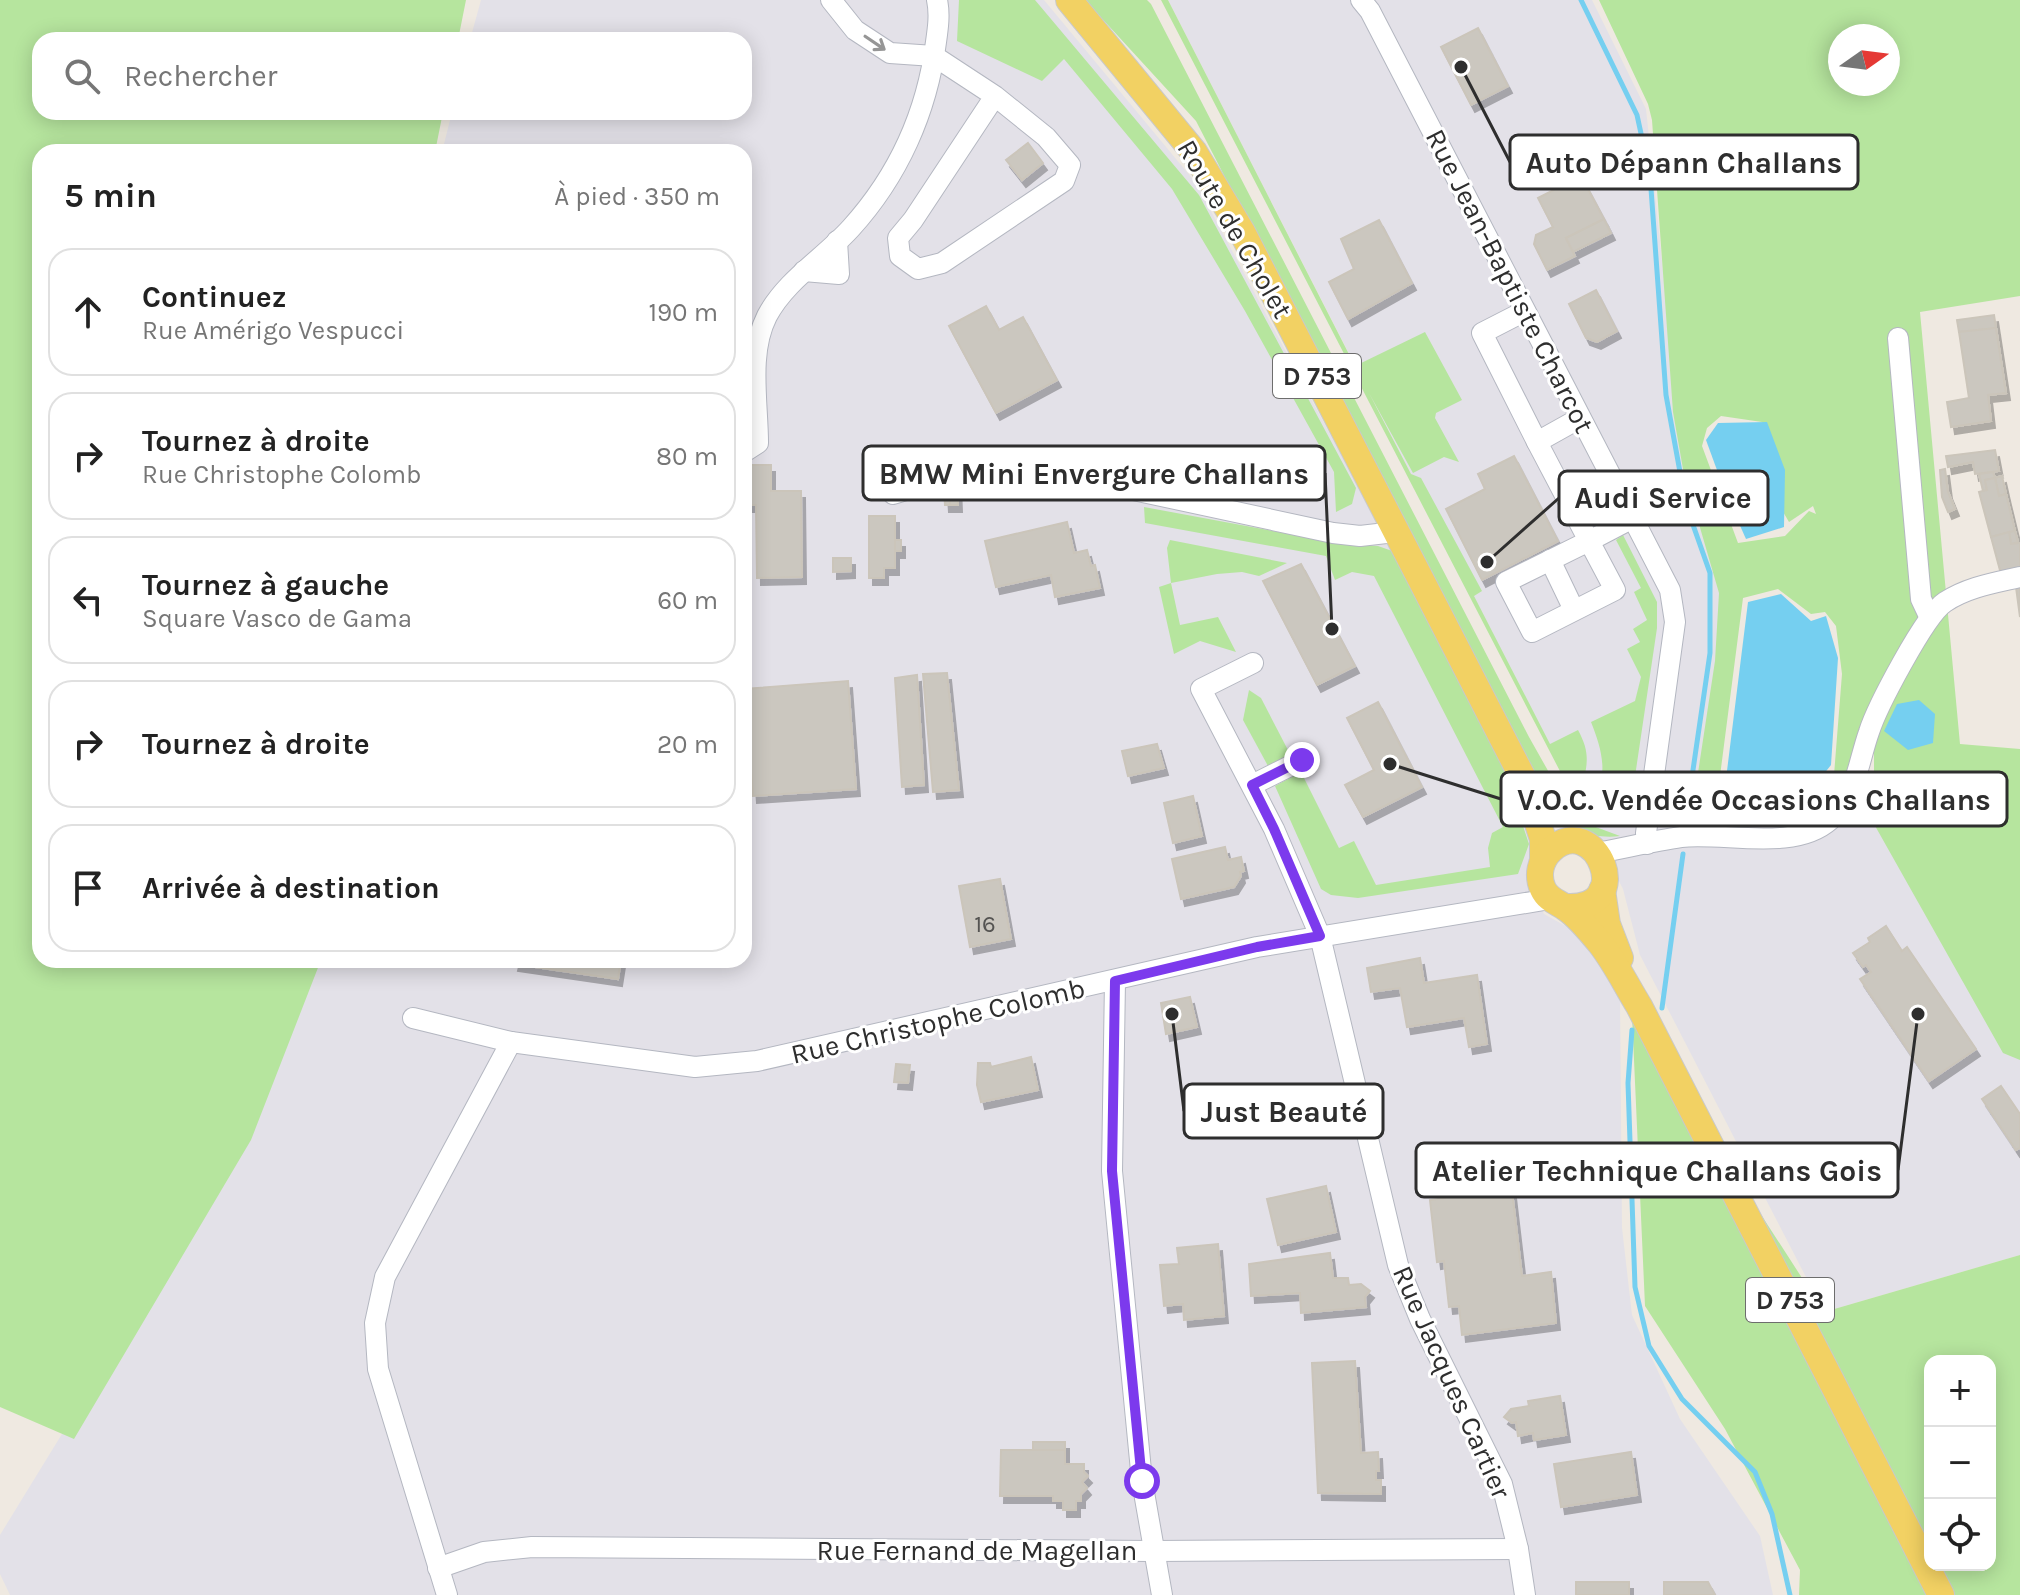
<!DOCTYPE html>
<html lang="fr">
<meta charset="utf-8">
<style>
body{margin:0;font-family:Karla,sans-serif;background:#f2f2f2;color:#222}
.controls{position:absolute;right:24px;bottom:24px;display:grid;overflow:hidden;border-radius:16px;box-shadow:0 4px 20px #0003}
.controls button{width:72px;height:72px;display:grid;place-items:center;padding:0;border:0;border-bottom:2px solid #e0e0e0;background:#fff;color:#222;font:40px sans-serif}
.compass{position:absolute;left:1828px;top:24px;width:72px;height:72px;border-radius:50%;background:#fff;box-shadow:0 4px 20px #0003;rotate:76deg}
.stop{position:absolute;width:24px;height:24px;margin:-18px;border:6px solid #7c3aed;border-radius:50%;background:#fff}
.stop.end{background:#7c3aed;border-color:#fff;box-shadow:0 2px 8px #0008}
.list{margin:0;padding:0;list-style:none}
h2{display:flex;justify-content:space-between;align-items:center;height:104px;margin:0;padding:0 32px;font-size:34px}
h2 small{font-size:26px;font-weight:400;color:#767676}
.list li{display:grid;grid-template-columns:52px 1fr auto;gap:24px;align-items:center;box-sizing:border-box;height:128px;margin:0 16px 16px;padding:0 16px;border:2px solid #e0e0e0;border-radius:24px}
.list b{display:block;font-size:30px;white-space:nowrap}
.list p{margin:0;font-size:26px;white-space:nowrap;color:#767676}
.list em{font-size:26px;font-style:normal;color:#767676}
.icon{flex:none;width:44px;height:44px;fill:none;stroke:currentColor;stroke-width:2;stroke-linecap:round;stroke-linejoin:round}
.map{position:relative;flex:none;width:2020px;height:1595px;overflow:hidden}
.search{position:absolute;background:#fff;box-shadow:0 4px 20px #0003;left:32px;top:32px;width:720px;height:88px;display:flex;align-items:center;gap:20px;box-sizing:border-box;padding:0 28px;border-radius:24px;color:#767676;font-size:30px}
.panel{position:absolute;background:#fff;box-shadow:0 4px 20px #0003;left:32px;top:144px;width:720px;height:824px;border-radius:24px}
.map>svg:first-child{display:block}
</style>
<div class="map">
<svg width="2020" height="1595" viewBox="0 0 2020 1595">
<defs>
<filter id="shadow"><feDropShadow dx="4" dy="7" stdDeviation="0" flood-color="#0004"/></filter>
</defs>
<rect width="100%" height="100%" fill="#efe9e1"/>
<g fill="#e3e1e8">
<path d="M481,0h563l152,183 169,317 163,320 7,24 -8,30 17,40 34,19 22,25 20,41 2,229 10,87 48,104 80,117 13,59h-1763l-10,-21v-39l249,-406 69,-169h426v-808h-302l10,-40h292v-72h-274z"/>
<path d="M1168,0h424l54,109 36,341 47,143 -33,220 90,6 42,-15 46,20 146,225v206l-196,57 -184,-357 -17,-66z"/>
</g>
<g fill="#b6e59e" fill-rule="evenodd">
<path d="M0,0h466l-8,40h-418v72h403l-8,40h-395v808h281l-70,180 -177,299 -74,-32z"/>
<path d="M959,0h76l164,195 157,293 -4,16 -16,8 -2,-40 -89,-161 -73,-122 -108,-130 -22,22 -85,-40z"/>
<path d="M1085,0h62l4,4 378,733 44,78 20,11 27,10c-14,2 -30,0 -43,-7 -26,-14 -55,-79 -70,-105l-311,-603z"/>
<path d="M1161,0h7l187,366 70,-34 37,68 -26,13 -1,5 24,44 -15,-5 -31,16 -44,-80 42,81 10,4 61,113 -8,5 76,148 28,-14c13,24 9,34 4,60l16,3c9,-25 3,-46 -7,-71l44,-21 6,-24 -14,-28 13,-7 -7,-13 14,-9 -13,-28 7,-4 -25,-48 7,-5 34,67v26l-28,189 -50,-18 46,19 -2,6 -35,-11 -10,-7z"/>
<path d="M1599,0h421v296l-100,16 40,432 60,5v311l-17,-7 -129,-229v-130l-28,88 -29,31 -25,10 -64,2 -33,-4 28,-16 87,-4 24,-26 8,-101 -6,-48 -11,-14 -14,2 -33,-25 -35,9 -27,209 -25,12 24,-158 4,-68 -36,-124 -10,-57 -21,-292 -4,-16zM1840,36h48v48h-48zM1721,416l41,6 15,37 5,51 7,12 24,-16 3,8 -7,-3 -24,25 -47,7 -36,-97 5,-18z"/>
<path d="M1144,507l199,37 35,2 17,6 129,251 -2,20 7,21 -11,30 -160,24 -27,-3 -10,-6 -46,-103 26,-14 38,76 15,-7 22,44 114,-18 -2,-19 4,-15 11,-6 -129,-251 -22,-4 -17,8 -9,-24 -181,-33z"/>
<path d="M1170,540l117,23 -28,13 -17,-4 -25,2 -46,9 9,42 38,-8 18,35 -36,-11 -26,13 -15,-67 12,-4 -4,-35z"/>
<path d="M1249,690l12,8 29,56 -22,12 -25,-46z"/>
<path d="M1632,1015l192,297 196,-57v340h-221l1,-25 -75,-141 -80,-123zM1930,1361h60v204h-60z"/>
</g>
<g fill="#75cff0">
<path d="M1767,422l18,48 -1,57 -38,12 -21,-47 -19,-52 12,-17z"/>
<path d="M1781,594l30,27 15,-5 12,42 -7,107 -24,30h-83l24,-193z"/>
<path d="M1919,700l16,14 -2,29 -25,7 -24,-19 13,-27z"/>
</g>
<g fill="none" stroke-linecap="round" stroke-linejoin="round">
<g stroke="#75cff0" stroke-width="5">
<path d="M1581,0l56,115 13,60 16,220 20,110 24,68v80l-25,172"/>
<path d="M1662,1008l21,-154"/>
<path d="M1632,1030l-4,53 7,204 14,59 33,53 73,73 17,42 18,81"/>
</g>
</g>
<g fill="#cbc7bf" stroke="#cbc5ba" stroke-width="2" filter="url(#shadow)">
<path d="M1478,28l30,58 -37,19 -30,-58z"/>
<path d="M1028,143l15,20 -21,17 -16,-20z"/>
<path d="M1581,176l23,43 -38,19 9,18 -28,14 -13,-26 2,-9 17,-8 -15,-29z"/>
<path d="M1604,219l7,14 -38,19 -7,-14z"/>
<path d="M1379,220l33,63 -64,36 -19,-37 25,-13 -13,-30z"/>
<path d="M1596,290l21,41 -20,11 -11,-4 -17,-34z"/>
<path d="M986,306l13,24 24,-13 34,63 -61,33 -47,-87z"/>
<path d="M1994,315l2,13 -37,4 -2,-12z"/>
<path d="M1996,328l10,65 -18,2 3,26 -40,6 -4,-25 22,-4 -10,-66z"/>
<path d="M1995,450l4,21 -24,3 -2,-12 -25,5 -2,-11z"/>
<path d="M1514,456l44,85 -76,39 -36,-71 39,-20 -7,-15z"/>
<path d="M744,465h27v26h30l1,86 -45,1 -1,-73h-12z"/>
<path d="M1945,469l3,23 7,17 -7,3 -6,-15 -2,-27z"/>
<path d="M1993,472l2,6 -10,2 2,10 -4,1 -4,-17z"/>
<path d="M2002,476l4,18 -7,2 -4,-18z"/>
<path d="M1995,478l4,18 7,-2 9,37 -24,6 -12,-45 8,-2 -2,-10z"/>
<path d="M957,480l1,25h-8v-14h-6v-10z"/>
<path d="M944,491h6v14h-5z"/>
<path d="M869,516h26v52h-11v10h-15z"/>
<path d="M1067,522l7,31 13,-3 4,16 4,-1 5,23 -45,9 -4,-22 -55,12 -11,-46z"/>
<path d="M2015,531l3,11 -7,2 -2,-12z"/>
<path d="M2009,532l2,12 9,-1v27l-19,4 -10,-37z"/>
<rect x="895" y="540" width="6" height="11"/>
<path d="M833,558h18v13l-18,1z"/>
<path d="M1301,564l54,102 -38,19 -54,-104z"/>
<path d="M2020,583v34l-4,-30z"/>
<path d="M947,673l12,117 -26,2 -10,-118z"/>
<path d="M917,675l7,110 -22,2 -7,-109z"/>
<path d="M848,681l8,108 -103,7 -8,-107z"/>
<path d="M1378,702l44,85 -59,30 -18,-32 29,-15 -27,-52z"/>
<path d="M1157,744l7,24 -36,8 -6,-25z"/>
<path d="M1193,796l9,40 -29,7 -9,-40z"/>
<path d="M1225,847l3,13 13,-3 3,14 -4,1 1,4 -7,11 -53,12 -9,-40z"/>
<path d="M1000,879l11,60 -41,8 -11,-61z"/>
<path d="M1886,926l16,25 5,-4 69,102 -47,32 -69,-102 11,-7 -5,-7 -3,2 -10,-14 17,-11 -2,-4z"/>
<path d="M1420,958l4,25 53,-8 10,69 -18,3 -5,-29 -57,9 -7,-39 -29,4 -4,-24z"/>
<path d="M515,960h106l-3,19 -104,-15z"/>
<path d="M1190,997l7,30 -31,7 -5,-31z"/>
<path d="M1031,1057l7,33 -57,12 -4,-17 1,-22h12l1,4z"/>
<path d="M896,1064l14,1 -2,18 -14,-1z"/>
<path d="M2001,1086l19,28v34l-4,2 -34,-51z"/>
<path d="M1510,1174l12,102 29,-4 5,51 -94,12 -3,-29 -10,1 -5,-46 -7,1 -7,-62 15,-2 -2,-16z"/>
<path d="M1326,1186l10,46 -58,13 -11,-46z"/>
<path d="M1218,1244l6,72 -40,4 -1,-16 -19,2 -4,-41 19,-1 -2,-16z"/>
<path d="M1330,1253l3,25h15l1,7 12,-1 9,7 -5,6 1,10 -65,6 -1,-20 -49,3 -2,-32z"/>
<path d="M1355,1361l6,92 17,-1 1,19h-3v9h5v14l-63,-1 -6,-130z"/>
<path d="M1560,1396l6,39 -32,5 -1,-7 -15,3 -2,-14 -4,1 -8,-6 7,-8 18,-3 -1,-5z"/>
<rect x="1033" y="1442" width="32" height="8"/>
<path d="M1001,1450h64v14h19v8l4,4 -6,6 5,6 -6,6v7h-5v9h-13v-9h-10v-5h-53z"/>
<path d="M1631,1452l6,43 -76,12 -7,-43z"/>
<rect x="1576" y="1582" width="53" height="13"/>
<path d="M1664,1582h44l7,13h-51z"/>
</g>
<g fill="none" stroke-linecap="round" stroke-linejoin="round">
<defs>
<g id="minor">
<path d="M831,0l24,30 35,23 44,3 61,40 51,41 24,28 -6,16 -122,82 -24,6 -18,-13 -2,-18 15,-18 82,-124"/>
<path d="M1361,0l9,11 300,579 5,32 -29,211 1,11"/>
<path d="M804,271l35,3 -2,-33"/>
<path d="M1525,311l-43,22 55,109"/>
<path d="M1898,338l23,261 8,17"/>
<path d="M1580,418l-43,24 52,99 -83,41 26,50 83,-42 -26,-49 44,-23"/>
<path d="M744,452l14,-9c0,-40 -10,-90 9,-127 19,-36 57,-58 84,-88 47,-52 76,-116 85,-186 2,-14 4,-28 1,-42"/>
<path d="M893,494l36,-11 29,-15 29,-4h26l320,69 27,3 35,-4"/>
<path d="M1550,560l24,50"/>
<path d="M1253,663l-52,26 73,140 46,107 78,329 22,54 82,165 16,65 7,46"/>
<path d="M1252,785l50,-25"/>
<path d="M1597,853c28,-5 56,-12 84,-16 44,-5 113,15 149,-17 26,-23 28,-57 39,-88 8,-25 56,-117 76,-130 23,-15 49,-19 75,-25"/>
<path d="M1115,981l-3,190 30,310 20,114"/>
<path d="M413,1018l98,24 184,25 62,-6 500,-114 293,-48"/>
<path d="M438,1568l46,-16 48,-5 621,4 365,-2"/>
<path d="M447,1595l-69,-226 -3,-46 10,-46 126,-235"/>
</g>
<g id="major">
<path d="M1069,0l125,152 48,80 281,546 20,61v21"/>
<path d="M1602,890l5,34 13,34"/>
<path d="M1566,907c73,4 29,-98 -15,-57 -11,10 -14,26 -8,39 5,11 15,13 23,19 12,8 25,24 34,35 15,19 26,42 39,63l302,589"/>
</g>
</defs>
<use href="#minor" stroke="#b4b7c1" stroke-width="22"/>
<use href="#major" stroke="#c9c9c9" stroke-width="28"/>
<use href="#minor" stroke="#fff" stroke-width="20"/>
<use href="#major" stroke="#f2d163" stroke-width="26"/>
</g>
<defs><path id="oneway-shaft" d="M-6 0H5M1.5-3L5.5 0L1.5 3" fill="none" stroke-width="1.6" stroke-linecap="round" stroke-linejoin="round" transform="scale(2)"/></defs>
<use stroke="#969696" href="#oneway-shaft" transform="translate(875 43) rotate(34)"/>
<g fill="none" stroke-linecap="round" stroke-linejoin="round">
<path stroke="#7c3aed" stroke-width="10" d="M1142,1481l-30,-310 3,-190 142,-34 63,-11 -46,-107 -22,-44 50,-25"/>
</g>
<g text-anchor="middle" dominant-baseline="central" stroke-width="6" stroke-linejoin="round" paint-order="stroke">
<g font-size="24" fill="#555452">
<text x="985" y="924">16</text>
</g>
<g fill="#fff" stroke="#6d6d6d" stroke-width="2">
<rect x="1273" y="354" width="88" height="44" rx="6"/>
<rect x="1746" y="1278" width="88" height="44" rx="6"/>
</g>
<g font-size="26" font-weight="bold" fill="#2e2e2e">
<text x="1317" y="376">D 753</text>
<text x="1790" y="1300">D 753</text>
</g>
<g font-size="28" fill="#2e2e2e" stroke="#fff">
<text transform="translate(1235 229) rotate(60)">Route de Cholet</text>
<text transform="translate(1510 281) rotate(63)">Rue Jean-Baptiste Charcot</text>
<text transform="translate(938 1021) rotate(-13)">Rue Christophe Colomb</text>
<text transform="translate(1452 1382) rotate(66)">Rue Jacques Cartier</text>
<text x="977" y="1550">Rue Fernand de Magellan</text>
</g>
</g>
<path fill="none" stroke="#2e2e2e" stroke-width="3" d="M1461 67L1510 162M1332 629L1325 473M1487 562L1559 498M1390 764L1501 799M1172 1014L1184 1111M1918 1014L1898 1170"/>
<g fill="#2e2e2e" stroke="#fff" stroke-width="3">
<circle cx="1461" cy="67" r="8"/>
<circle cx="1332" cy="629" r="8"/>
<circle cx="1487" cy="562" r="8"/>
<circle cx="1390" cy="764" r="8"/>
<circle cx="1172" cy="1014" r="8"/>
<circle cx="1918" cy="1014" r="8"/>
</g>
<g fill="#fff" stroke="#2e2e2e" stroke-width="3">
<rect x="1510" y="135" width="348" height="54" rx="8"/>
<rect x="863" y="446" width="462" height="54" rx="8"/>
<rect x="1559" y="471" width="209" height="54" rx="8"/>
<rect x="1501" y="772" width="506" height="54" rx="8"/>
<rect x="1184" y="1084" width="199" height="54" rx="8"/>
<rect x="1416" y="1143" width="482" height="54" rx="8"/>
</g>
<g font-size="30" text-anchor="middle" font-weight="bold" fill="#2e2e2e">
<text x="1684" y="173">Auto Dépann Challans</text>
<text x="1094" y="484">BMW Mini Envergure Challans</text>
<text x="1663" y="508">Audi Service</text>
<text x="1754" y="810">V.O.C. Vendée Occasions Challans</text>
<text x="1284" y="1122">Just Beauté</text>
<text x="1657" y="1181">Atelier Technique Challans Gois</text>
</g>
</svg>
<div class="controls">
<button>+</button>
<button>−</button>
<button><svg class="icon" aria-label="locate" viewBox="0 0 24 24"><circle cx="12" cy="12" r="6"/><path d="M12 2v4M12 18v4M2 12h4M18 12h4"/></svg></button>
</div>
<svg class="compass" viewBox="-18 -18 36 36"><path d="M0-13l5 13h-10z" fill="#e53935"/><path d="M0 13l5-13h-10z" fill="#767676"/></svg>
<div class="stop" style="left:1142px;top:1481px"></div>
<div class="stop end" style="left:1302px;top:760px"></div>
<div class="search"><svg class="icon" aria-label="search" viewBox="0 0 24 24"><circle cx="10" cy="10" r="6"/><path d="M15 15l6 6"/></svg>Rechercher</div>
<section class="panel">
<h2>5 min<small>À pied · 350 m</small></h2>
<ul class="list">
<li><svg class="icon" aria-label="ahead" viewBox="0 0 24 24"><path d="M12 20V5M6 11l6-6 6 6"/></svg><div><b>Continuez</b><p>Rue Amérigo Vespucci</p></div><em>190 m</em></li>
<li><svg class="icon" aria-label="right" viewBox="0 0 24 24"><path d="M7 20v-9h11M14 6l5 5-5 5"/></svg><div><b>Tournez à droite</b><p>Rue Christophe Colomb</p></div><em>80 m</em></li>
<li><svg class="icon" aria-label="left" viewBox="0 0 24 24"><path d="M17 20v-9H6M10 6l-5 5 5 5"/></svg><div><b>Tournez à gauche</b><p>Square Vasco de Gama</p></div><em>60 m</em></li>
<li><svg class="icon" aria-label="right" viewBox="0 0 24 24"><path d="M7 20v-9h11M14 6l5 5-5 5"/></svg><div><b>Tournez à droite</b></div><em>20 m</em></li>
<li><svg class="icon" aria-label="arrive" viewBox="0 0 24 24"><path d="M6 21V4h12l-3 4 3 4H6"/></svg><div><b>Arrivée à destination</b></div></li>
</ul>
</section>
</div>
